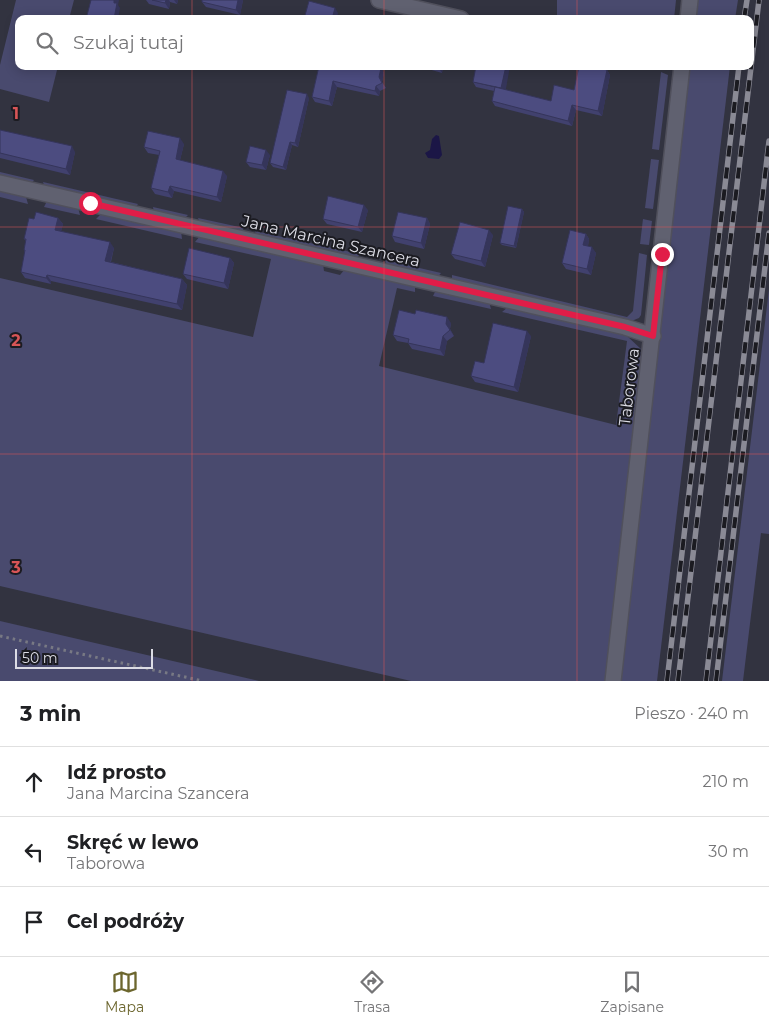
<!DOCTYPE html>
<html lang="pl">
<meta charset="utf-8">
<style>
body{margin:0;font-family:Montserrat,sans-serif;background:#f2f2f2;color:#202124}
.scale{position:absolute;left:15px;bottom:12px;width:138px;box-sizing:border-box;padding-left:5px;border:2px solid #dcdce5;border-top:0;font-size:14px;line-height:18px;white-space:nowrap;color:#dcdce5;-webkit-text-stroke:4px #1b1b21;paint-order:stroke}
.stop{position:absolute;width:15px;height:15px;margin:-11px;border:4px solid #e11d48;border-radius:50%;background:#fff}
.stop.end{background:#e11d48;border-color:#fff;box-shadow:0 1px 5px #0008}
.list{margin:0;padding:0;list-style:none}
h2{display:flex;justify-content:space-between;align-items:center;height:65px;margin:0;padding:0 20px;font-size:21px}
h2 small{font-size:16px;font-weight:400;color:#757577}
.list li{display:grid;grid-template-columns:32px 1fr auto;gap:15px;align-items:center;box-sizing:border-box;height:70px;padding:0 20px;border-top:1px solid #e0e0e0}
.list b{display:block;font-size:19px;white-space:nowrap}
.list p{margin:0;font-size:16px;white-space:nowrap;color:#757577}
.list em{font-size:16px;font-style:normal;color:#757577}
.icon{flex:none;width:28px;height:28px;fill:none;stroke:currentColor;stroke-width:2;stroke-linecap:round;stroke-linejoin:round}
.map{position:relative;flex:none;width:769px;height:681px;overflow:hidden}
.search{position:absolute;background:#fff;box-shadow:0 2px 12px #0003;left:15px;right:15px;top:15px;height:55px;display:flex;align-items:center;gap:12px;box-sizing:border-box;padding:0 18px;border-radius:10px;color:#757577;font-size:19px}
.sheet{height:275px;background:#fff}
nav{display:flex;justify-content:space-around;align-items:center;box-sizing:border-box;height:70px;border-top:1px solid #e0e0e0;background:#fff;font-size:14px;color:#757577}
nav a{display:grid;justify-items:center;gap:2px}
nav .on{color:#6c662e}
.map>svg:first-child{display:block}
</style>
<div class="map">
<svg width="769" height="681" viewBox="0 0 769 681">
<rect width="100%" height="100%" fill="#323340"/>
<g fill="#494a6e">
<path d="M16,0h58l-5,19h-50v47h39l-9,36 -49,-13v-24z"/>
<path d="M557,0h119l-2,19h-117z"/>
<path d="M697,0h41l-3,19h-40z"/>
<path d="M688,66h42l-73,615h-38z"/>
<path d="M661,72l7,3 -9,75 -7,-1z"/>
<path d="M651,159l8,1 -6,49 -8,-1z"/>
<path d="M0,172l34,8 -4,5 -30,-7z"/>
<path d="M43,182l95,22 -3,4 -90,-20z"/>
<path d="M0,191l26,6 2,7 -28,-7z"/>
<path d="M47,201l31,7 2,7 -36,-8z"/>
<path d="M153,207l35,8 -4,4 -30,-7z"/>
<path d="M102,213l79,18 1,8 -86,-20z"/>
<path d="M198,218l46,10 -3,5 -41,-10z"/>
<path d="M643,219l9,2 -3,24 -9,-1z"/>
<path d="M255,231l105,23 -4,5 -100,-23z"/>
<path d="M200,236l123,28 1,7 16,4 5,-6 70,17v6l-18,-4 -18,78 237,59 11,-84 -125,-29 6,-5 118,28 17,16 -36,330h-196l-411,-95v-308l253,59 18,-78 -76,-17z"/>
<path d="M639,253l8,2 -6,60 -2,3 -10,4 -177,-41v-6l175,42 6,-6z"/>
<path d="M385,260l56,13 -4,5 -50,-12z"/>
<path d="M769,289v245l-8,-1 -18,148h-21z"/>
<path d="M436,290l53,12 2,7 -58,-13z"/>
<path d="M0,621l259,60h-259z"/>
</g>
<path fill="#1b1646" d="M436,135l3,1 3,19 -3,4 -11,-1 -3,-5 5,-3 2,-11z"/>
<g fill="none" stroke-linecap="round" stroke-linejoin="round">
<defs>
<g id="minor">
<path d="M379,0l82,19"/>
<path d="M688,19l2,-19"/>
<path d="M0,183l625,144 28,9"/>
<path d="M613,681l69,-615"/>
</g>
</defs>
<use href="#minor" stroke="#50505c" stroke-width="18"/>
<path stroke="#787984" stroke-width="3" stroke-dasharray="2.5 4" stroke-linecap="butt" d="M0,636l203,45"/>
<use href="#minor" stroke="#606170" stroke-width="15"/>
<defs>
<g id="rail">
<path d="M744,19l3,-19"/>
<path d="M667,681l72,-615"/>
<path d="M678,681l81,-681"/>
<path d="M706,681l63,-540"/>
<path d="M716,681l53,-448"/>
</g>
</defs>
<use href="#rail" stroke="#8a8a95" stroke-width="5.5"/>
<use href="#rail" stroke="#1b1b21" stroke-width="4" stroke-dasharray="11" stroke-linecap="butt"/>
</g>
<g fill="#41416e">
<path d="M146,0h32l-1,4 -7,-2 -1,7 -20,-5z"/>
<path d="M202,0h41l-3,15 -34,-8 -4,-5z"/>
<path d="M319,66l62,2 3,5 -2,9 4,6 -6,3 -1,5 -42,-9 -5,19 -17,-4 -3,-5z"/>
<path d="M418,66h25l-1,7z"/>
<path d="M607,70l3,5 -8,41 -26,-6 -4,16 -77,-20 -3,-5 2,-10 -18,-4 -3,-5 78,19 23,-11z"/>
<path d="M309,98l-11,49 -6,-2 -6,25 -13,-3 -3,-4z"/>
<path d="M0,130l75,22 -5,23 -70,-17z"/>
<path d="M184,144l-4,16 47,16 -6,26 -47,-11 -2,7 -17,-4 -4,-6 8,-33 -11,-2 -4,-6z"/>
<path d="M270,155l-4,15 -16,-3 -4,-5z"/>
<path d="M522,209l2,3 -8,36 -14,-3 -2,-2z"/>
<path d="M368,210l-6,22 -35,-8 -4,-5z"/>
<path d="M58,218l5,6 -2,7 53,17 -3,14 71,17 5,6 -5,25 -131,-29v3l-26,-6 -4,-6 4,-20 -1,-2 2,-9 -2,-2 10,-20z"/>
<path d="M427,218l3,6 -6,25 -29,-7 -3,-6z"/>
<path d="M586,234l3,5 -1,7 8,7 -5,22 -25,-6 -4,-6z"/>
<path d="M493,235l-8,32 -30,-8 -4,-5z"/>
<path d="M230,258l4,5 -6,26 -41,-10 -4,-5z"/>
<path d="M451,323l-1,6 4,7 -7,5 -3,15 -32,-7 -4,-6 -11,-2 -4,-6z"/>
<path d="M531,336l-13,56 -43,-10 -4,-6 13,-13z"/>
</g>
<g fill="#35355a">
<path d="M114,0h5l-1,5 2,3 -2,11h-4z"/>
<path d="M166,0h3l1,2 -1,7 -4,-6z"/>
<path d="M174,0h4l-1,4z"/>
<path d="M238,0h5l-3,15 -4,-5z"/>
<path d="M335,8l3,5 -1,6h-5z"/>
<path d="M438,66h5l-1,7 -4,-6z"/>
<path d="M506,66h4l-5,28 -4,-6z"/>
<path d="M381,68l3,5 -2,9 4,6 -7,-11z"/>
<path d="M607,70l3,5 -8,41 -4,-5z"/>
<path d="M333,81l4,6 -5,19 -3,-5z"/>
<path d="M376,86l4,5 -1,5 -4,-5z"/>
<path d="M307,94l2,4 -11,49 -3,-4z"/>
<path d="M572,105l4,5 -4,16 -4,-5z"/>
<path d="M180,138l4,6 -5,20 -3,-5z"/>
<path d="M290,142l2,3 -6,25 -3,-3z"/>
<path d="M72,146l3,6 -5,23 -4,-6z"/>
<path d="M266,150l4,5 -4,15 -4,-5z"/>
<path d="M223,171l4,5 -6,26 -4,-5z"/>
<path d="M170,186l4,5 -2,7 -4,-6z"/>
<path d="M364,205l4,5 -6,22 -4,-5z"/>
<path d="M522,209l2,3 -8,36 -2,-2z"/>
<path d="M58,218l5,6 -3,12 -5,-6z"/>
<path d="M427,218l3,6 -6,25 -3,-6z"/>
<path d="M489,230l4,5 -8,32 -4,-6z"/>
<path d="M586,234l3,5 -2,12 -4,-6z"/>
<path d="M110,242l4,6 -5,19 -4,-6z"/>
<path d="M592,247l4,6 -5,22 -4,-6z"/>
<path d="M230,258l4,5 -6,26 -4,-6z"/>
<path d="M47,275l4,6v3l-5,-6z"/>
<path d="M182,279l5,6 -5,25 -5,-6z"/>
<path d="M447,317l4,6 -1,6 4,7 -8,-12z"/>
<path d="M527,331l4,5 -13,56 -4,-5z"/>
<path d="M443,336l4,5 -3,15 -4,-6z"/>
</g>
<g fill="#4c4c80" stroke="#35355a">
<path d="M91,0h23v3h3l-3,16h-28z"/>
<path d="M152,0h14l-1,3z"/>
<path d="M202,0h36l-2,10 -34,-8z"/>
<path d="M309,1l26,7 -3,11h-28z"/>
<path d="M319,66h55l7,2 -2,9 3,6 -6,3 -1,5 -42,-10 -4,20 -17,-4z"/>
<path d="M476,66h30l-5,22 -28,-6z"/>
<path d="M579,66h12l16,4 -9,41 -26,-6 -4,16 -76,-20 3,-14 56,14 3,-16 20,5z"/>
<path d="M287,90l20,4 -12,49 -5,-1 -7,25 -13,-4z"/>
<path d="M0,130l72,16 -6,23 -66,-16z"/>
<path d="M148,131l32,7 -4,21 47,12 -6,26 -47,-11 -2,6 -17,-4 9,-37 -16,-4z"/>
<path d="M250,146l16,4 -4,15 -16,-3z"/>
<path d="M328,196l36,9 -6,22 -35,-8z"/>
<path d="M508,206l14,3 -8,37 -14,-3z"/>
<path d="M36,212l22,6 -3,12 55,12 -5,19 77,18 -5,25 -130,-29 -1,3 -25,-6 4,-22h-1l2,-11h-2l5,-21 5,1z"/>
<path d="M398,212l29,6 -6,25 -29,-7z"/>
<path d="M460,222l29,8 -8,31 -30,-7z"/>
<path d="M570,230l16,4 -3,11 9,2 -5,22 -25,-6z"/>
<path d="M189,248l41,10 -6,25 -41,-9z"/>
<path d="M399,310l16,4 1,-4 31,7 -1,7 4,6 -7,6 -3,14 -32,-7 1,-4 -16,-4z"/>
<path d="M493,323l34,8 -13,56 -43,-11 4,-15 9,2z"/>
</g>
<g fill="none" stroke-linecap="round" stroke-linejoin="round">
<path stroke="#e11d48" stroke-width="6" d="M90,203l535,124 28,9 9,-82"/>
</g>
<path fill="none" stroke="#d85557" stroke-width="1" stroke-opacity="0.55" d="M192,0v19M384,0v19M577,0v19M192,66v615M384,66v615M577,66v615M0,227h769M0,454h769"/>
<g text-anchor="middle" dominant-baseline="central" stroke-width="4" stroke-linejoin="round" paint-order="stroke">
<g font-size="16" fill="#dcdce5" stroke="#1b1b21">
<text transform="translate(331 241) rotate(13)">Jana Marcina Szancera</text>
<text transform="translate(629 387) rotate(-83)">Taborowa</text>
</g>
</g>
<g font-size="16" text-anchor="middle" font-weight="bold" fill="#d85557" stroke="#1b1b21" stroke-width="4" stroke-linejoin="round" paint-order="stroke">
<text x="16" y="119">1</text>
<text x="16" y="346">2</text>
<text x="16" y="573">3</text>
</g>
</svg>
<div class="scale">50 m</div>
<div class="stop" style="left:90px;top:203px"></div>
<div class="stop end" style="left:662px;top:254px"></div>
<div class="search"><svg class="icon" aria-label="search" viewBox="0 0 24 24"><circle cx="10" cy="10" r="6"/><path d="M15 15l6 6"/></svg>Szukaj tutaj</div>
</div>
<section class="sheet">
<h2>3 min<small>Pieszo · 240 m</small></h2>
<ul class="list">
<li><svg class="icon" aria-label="ahead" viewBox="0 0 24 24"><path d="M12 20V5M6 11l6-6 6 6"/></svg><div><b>Idź prosto</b><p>Jana Marcina Szancera</p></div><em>210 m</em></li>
<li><svg class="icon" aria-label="left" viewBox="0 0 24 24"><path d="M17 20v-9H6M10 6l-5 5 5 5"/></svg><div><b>Skręć w lewo</b><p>Taborowa</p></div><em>30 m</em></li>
<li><svg class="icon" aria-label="arrive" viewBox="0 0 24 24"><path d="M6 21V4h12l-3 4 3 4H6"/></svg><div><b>Cel podróży</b></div></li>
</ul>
</section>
<nav>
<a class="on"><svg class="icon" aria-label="map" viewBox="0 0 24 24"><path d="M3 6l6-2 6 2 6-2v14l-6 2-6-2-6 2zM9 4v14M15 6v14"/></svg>Mapa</a>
<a><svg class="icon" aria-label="directions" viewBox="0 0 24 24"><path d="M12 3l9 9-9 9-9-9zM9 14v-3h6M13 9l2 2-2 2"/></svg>Trasa</a>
<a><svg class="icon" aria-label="saved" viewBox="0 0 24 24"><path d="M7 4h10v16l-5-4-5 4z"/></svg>Zapisane</a>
</nav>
